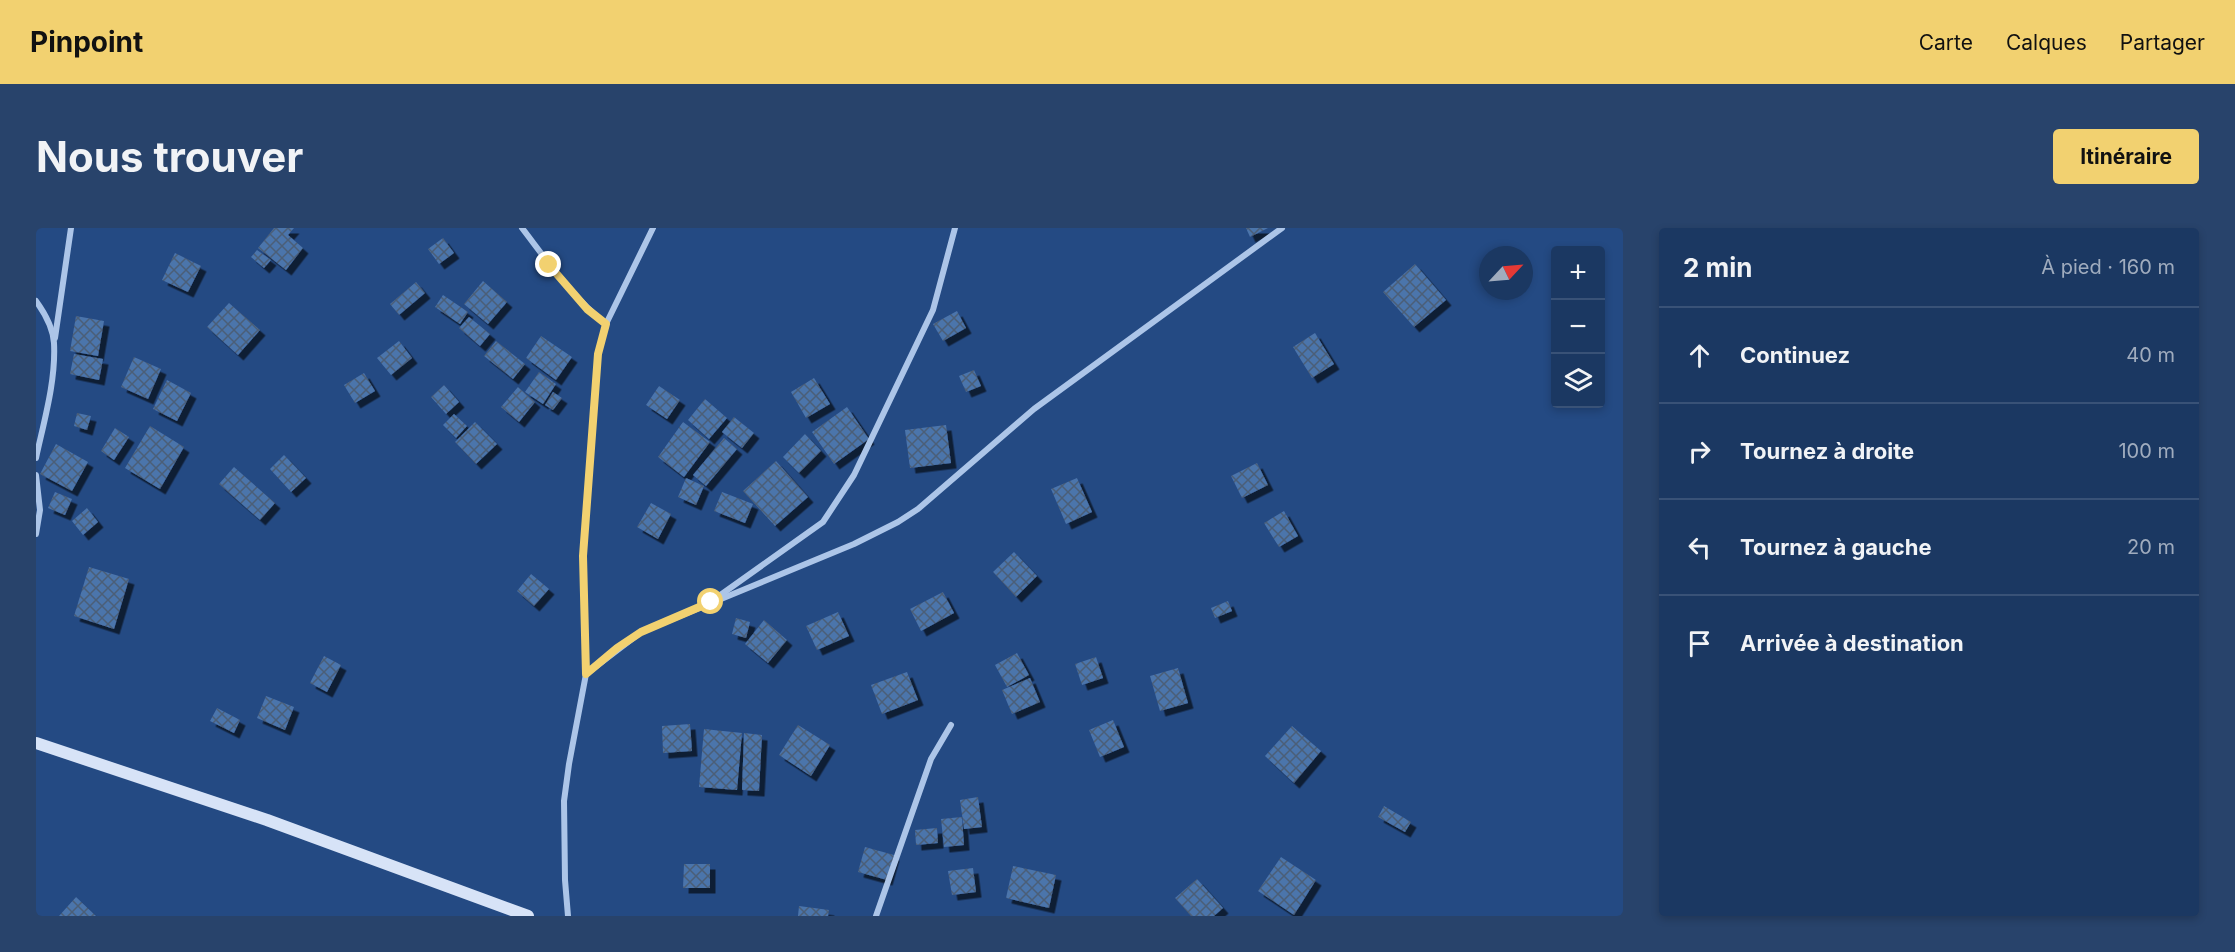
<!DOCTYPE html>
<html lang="fr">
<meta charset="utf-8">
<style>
body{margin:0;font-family:Inter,sans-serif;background:#28436b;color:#f1f3f6}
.controls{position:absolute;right:18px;top:18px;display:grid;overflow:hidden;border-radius:6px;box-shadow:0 3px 9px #0003}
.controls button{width:54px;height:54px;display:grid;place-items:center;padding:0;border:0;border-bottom:2px solid #395277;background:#1b3862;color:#f1f3f6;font:30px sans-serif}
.compass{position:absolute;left:1443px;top:18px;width:54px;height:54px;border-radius:50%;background:#1b3862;box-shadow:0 3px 9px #0003;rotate:64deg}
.stop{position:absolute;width:18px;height:18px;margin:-14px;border:4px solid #f2d170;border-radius:50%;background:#fff}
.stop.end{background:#f2d170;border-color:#fff;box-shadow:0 2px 6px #0008}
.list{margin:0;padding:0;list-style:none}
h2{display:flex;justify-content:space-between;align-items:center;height:78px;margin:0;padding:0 24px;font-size:26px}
h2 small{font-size:20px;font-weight:400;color:#a0acbe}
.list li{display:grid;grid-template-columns:39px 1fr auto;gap:18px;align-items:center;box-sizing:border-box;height:96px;padding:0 24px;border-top:2px solid #395277}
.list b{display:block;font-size:22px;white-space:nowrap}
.list em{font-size:20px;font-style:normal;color:#a0acbe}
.icon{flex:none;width:33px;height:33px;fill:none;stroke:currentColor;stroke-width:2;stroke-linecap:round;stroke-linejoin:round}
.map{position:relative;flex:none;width:1587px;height:688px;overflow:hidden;border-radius:6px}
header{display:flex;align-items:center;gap:36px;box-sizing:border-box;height:84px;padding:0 30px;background:#f2d170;color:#111}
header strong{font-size:28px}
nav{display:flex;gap:33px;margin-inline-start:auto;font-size:21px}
.intro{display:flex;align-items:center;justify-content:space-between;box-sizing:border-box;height:144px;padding:0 36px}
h1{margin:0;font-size:42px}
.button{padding:15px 27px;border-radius:6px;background:#f2d170;color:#111;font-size:21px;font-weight:700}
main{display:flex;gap:36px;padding:0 36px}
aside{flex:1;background:#1b3862;border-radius:6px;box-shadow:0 3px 9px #0003}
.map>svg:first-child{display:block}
</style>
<header>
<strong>Pinpoint</strong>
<nav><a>Carte</a><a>Calques</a><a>Partager</a></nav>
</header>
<div class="intro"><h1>Nous trouver</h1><a class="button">Itinéraire</a></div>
<main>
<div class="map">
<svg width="1587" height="688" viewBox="0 0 1587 688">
<defs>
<pattern id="building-cross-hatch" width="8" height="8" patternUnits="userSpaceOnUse" patternTransform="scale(1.5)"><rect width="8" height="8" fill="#4c74ab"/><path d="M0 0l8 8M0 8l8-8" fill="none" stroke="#4c5e77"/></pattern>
<filter id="shadow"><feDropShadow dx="5.5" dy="5.5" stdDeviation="0" flood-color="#0009"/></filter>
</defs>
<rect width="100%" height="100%" fill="#244a83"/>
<g fill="url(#building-cross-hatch)" filter="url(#shadow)">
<path d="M238,0h20l-6,7 15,13 -17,22 -28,-22z"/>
<path d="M1210,0h22l-18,9z"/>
<path d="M407,10l11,15 -15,11 -11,-15z"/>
<path d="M221,22l14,10 -7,8 -13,-11z"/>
<path d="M139,25l26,13 -13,26 -26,-12z"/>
<path d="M1379,36l31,36 -32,27 -31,-35z"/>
<path d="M447,53l24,21 -19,22 -24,-20z"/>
<path d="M380,54l9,11 -26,22 -9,-11z"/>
<path d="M407,67l25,17 -8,12 -25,-17z"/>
<path d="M193,75l31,27 -22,25 -31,-28z"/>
<path d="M921,83l9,17 -23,13 -10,-17z"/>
<path d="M40,88l28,5 -6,35 -28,-5z"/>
<path d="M433,89l21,17 -10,12 -21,-18z"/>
<path d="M1279,105l19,31 -22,14 -19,-31z"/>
<path d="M505,108l31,21 -16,23 -30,-22z"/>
<path d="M363,113l13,17 -21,17 -14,-17z"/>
<path d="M460,113l29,23 -12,15 -29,-23z"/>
<path d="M38,126l29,5 -4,21 -29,-6z"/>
<path d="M98,129l27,12 -13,30 -27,-12z"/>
<path d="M938,142l7,16 -15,6 -7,-16z"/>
<path d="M503,144l17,12 -13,20 -18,-12z"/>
<path d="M328,145l11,18 -20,12 -11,-18z"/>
<path d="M778,150l16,26 -24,14 -15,-26z"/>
<path d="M131,152l24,13 -14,28 -24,-12z"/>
<path d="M408,157l15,17 -13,12 -15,-17z"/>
<path d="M623,158l21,14 -13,19 -21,-14z"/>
<path d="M482,159l17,15 -16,20 -18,-15z"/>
<path d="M517,164l9,6 -9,12 -8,-5z"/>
<path d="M669,171l22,19 -18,21 -21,-19z"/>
<path d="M811,179l22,32 -35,25 -22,-32z"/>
<path d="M41,185l14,3 -4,14 -13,-4z"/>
<path d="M418,186l13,12 -11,12 -13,-13z"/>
<path d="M698,189l20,16 -12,15 -20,-16z"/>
<path d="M439,194l22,22 -21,20 -21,-22z"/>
<path d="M647,194l27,20 -26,35 -26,-20z"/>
<path d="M910,197l5,38 -41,5 -5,-38z"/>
<path d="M114,198l34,21 -24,42 -35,-21z"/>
<path d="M79,200l14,9 -15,23 -13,-9z"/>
<path d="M769,206l16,17 -22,22 -16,-16z"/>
<path d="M688,210l13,11 -31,37 -13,-11z"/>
<path d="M20,216l32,18 -16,29 -32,-17z"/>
<path d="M248,227l22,23 -15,14 -21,-23z"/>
<path d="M740,233l32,36 -33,29 -32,-35z"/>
<path d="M1221,235l11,22 -26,13 -11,-22z"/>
<path d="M198,239l41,36 -15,17 -41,-36z"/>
<path d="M650,250l18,8 -8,19 -18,-8z"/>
<path d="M1041,250l15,34 -26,12 -15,-35z"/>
<path d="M19,264l17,7 -7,16 -17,-7z"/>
<path d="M686,264l31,12 -8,19 -31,-12z"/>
<path d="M615,275l20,11 -13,25 -21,-12z"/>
<path d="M51,280l11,14 -15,13 -11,-14z"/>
<path d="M1248,283l14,25 -19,11 -15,-24z"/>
<path d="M978,324l23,24 -21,21 -23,-25z"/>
<path d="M53,339l40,12 -15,50 -40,-13z"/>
<path d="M495,346l18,15 -15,17 -17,-15z"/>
<path d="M907,364l11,21 -33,18 -11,-22z"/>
<path d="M1192,373l4,10 -17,7 -4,-10z"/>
<path d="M802,384l11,24 -32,14 -11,-24z"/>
<path d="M700,390l14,4 -4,16 -14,-4z"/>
<path d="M728,392l23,20 -19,23 -23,-19z"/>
<path d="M981,425l12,22 -22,12 -12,-22z"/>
<path d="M288,428l17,9 -14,27 -17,-9z"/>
<path d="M1060,429l7,21 -21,7 -7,-21z"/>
<path d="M1142,440l10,35 -28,8 -10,-35z"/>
<path d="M871,444l11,28 -36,14 -11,-29z"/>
<path d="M994,450l10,24 -28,12 -10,-24z"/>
<path d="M230,468l28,11 -9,23 -28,-12z"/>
<path d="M181,480l23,12 -6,13 -24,-12z"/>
<path d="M1077,492l11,27 -24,10 -11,-27z"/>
<path d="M654,496l2,27 -29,2 -1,-27z"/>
<path d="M762,497l32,20 -19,31 -32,-21z"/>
<path d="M1256,498l29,25 -27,32 -29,-27z"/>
<path d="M668,501l38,4 -5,57 -38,-3z"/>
<path d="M708,505l18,2 -3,56 -17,-1z"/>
<path d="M942,569l4,30 -18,2 -4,-29z"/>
<path d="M1348,578l27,16 -6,10 -27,-15z"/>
<path d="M926,589l2,28 -20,2 -3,-28z"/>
<path d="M901,600l1,15 -22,2 -1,-15z"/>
<path d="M829,619l29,8 -7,25 -29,-8z"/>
<path d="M1245,629l35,23 -22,35 -36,-24z"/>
<path d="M648,636h26v24h-27z"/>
<path d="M977,638l43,9 -7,33 -43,-10z"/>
<path d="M937,640l3,24 -24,3 -4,-24z"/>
<path d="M1161,651l26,29 -9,8h-23l-16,-18z"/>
<path d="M40,669l20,19h-37z"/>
<path d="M763,678l30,4 -1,6h-30z"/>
</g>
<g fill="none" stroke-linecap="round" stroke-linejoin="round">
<g stroke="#acc5e8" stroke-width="6">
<path d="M486,0c26,34 50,69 84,96"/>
<path d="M0,73c8,11 17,27 18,42 2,38 -10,78 -18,115"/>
<path d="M19,110l16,-110"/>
<path d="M0,247l4,35 -4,24"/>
<path d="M683,368l104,-74 31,-47 79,-165 22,-82"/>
<path d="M550,446l55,-42 213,-88 44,-22 20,-13 116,-100 248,-181"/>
<path d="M532,688l-3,-36 -1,-79 5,-37 17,-90 -3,-118 15,-202 8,-30 47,-96"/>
<path d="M840,688l55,-157 20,-34"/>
</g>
<path stroke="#d7e3f7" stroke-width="12" d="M0,515l231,77 261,96"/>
</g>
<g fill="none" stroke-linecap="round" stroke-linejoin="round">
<path stroke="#f2d170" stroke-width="8" d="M513,37l38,44 19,15 -8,30 -15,202 3,118 31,-26 24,-16 70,-30"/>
</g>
</svg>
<div class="controls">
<button>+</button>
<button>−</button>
<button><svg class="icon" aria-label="layers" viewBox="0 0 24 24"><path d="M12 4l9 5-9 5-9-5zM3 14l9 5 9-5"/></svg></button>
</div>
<svg class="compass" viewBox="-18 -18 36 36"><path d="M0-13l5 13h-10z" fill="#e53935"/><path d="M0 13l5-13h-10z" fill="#a0acbe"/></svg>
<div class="stop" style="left:675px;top:374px"></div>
<div class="stop end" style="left:513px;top:37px"></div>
</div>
<aside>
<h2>2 min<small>À pied · 160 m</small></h2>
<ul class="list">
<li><svg class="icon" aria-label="ahead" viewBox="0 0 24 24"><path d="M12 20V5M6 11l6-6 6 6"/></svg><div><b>Continuez</b></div><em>40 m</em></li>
<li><svg class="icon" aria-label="right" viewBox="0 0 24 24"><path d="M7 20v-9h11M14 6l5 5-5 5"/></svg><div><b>Tournez à droite</b></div><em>100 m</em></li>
<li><svg class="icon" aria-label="left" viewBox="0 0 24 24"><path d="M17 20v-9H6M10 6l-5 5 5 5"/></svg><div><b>Tournez à gauche</b></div><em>20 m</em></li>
<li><svg class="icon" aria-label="arrive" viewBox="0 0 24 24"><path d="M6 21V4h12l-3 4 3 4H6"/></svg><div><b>Arrivée à destination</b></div></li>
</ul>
</aside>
</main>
